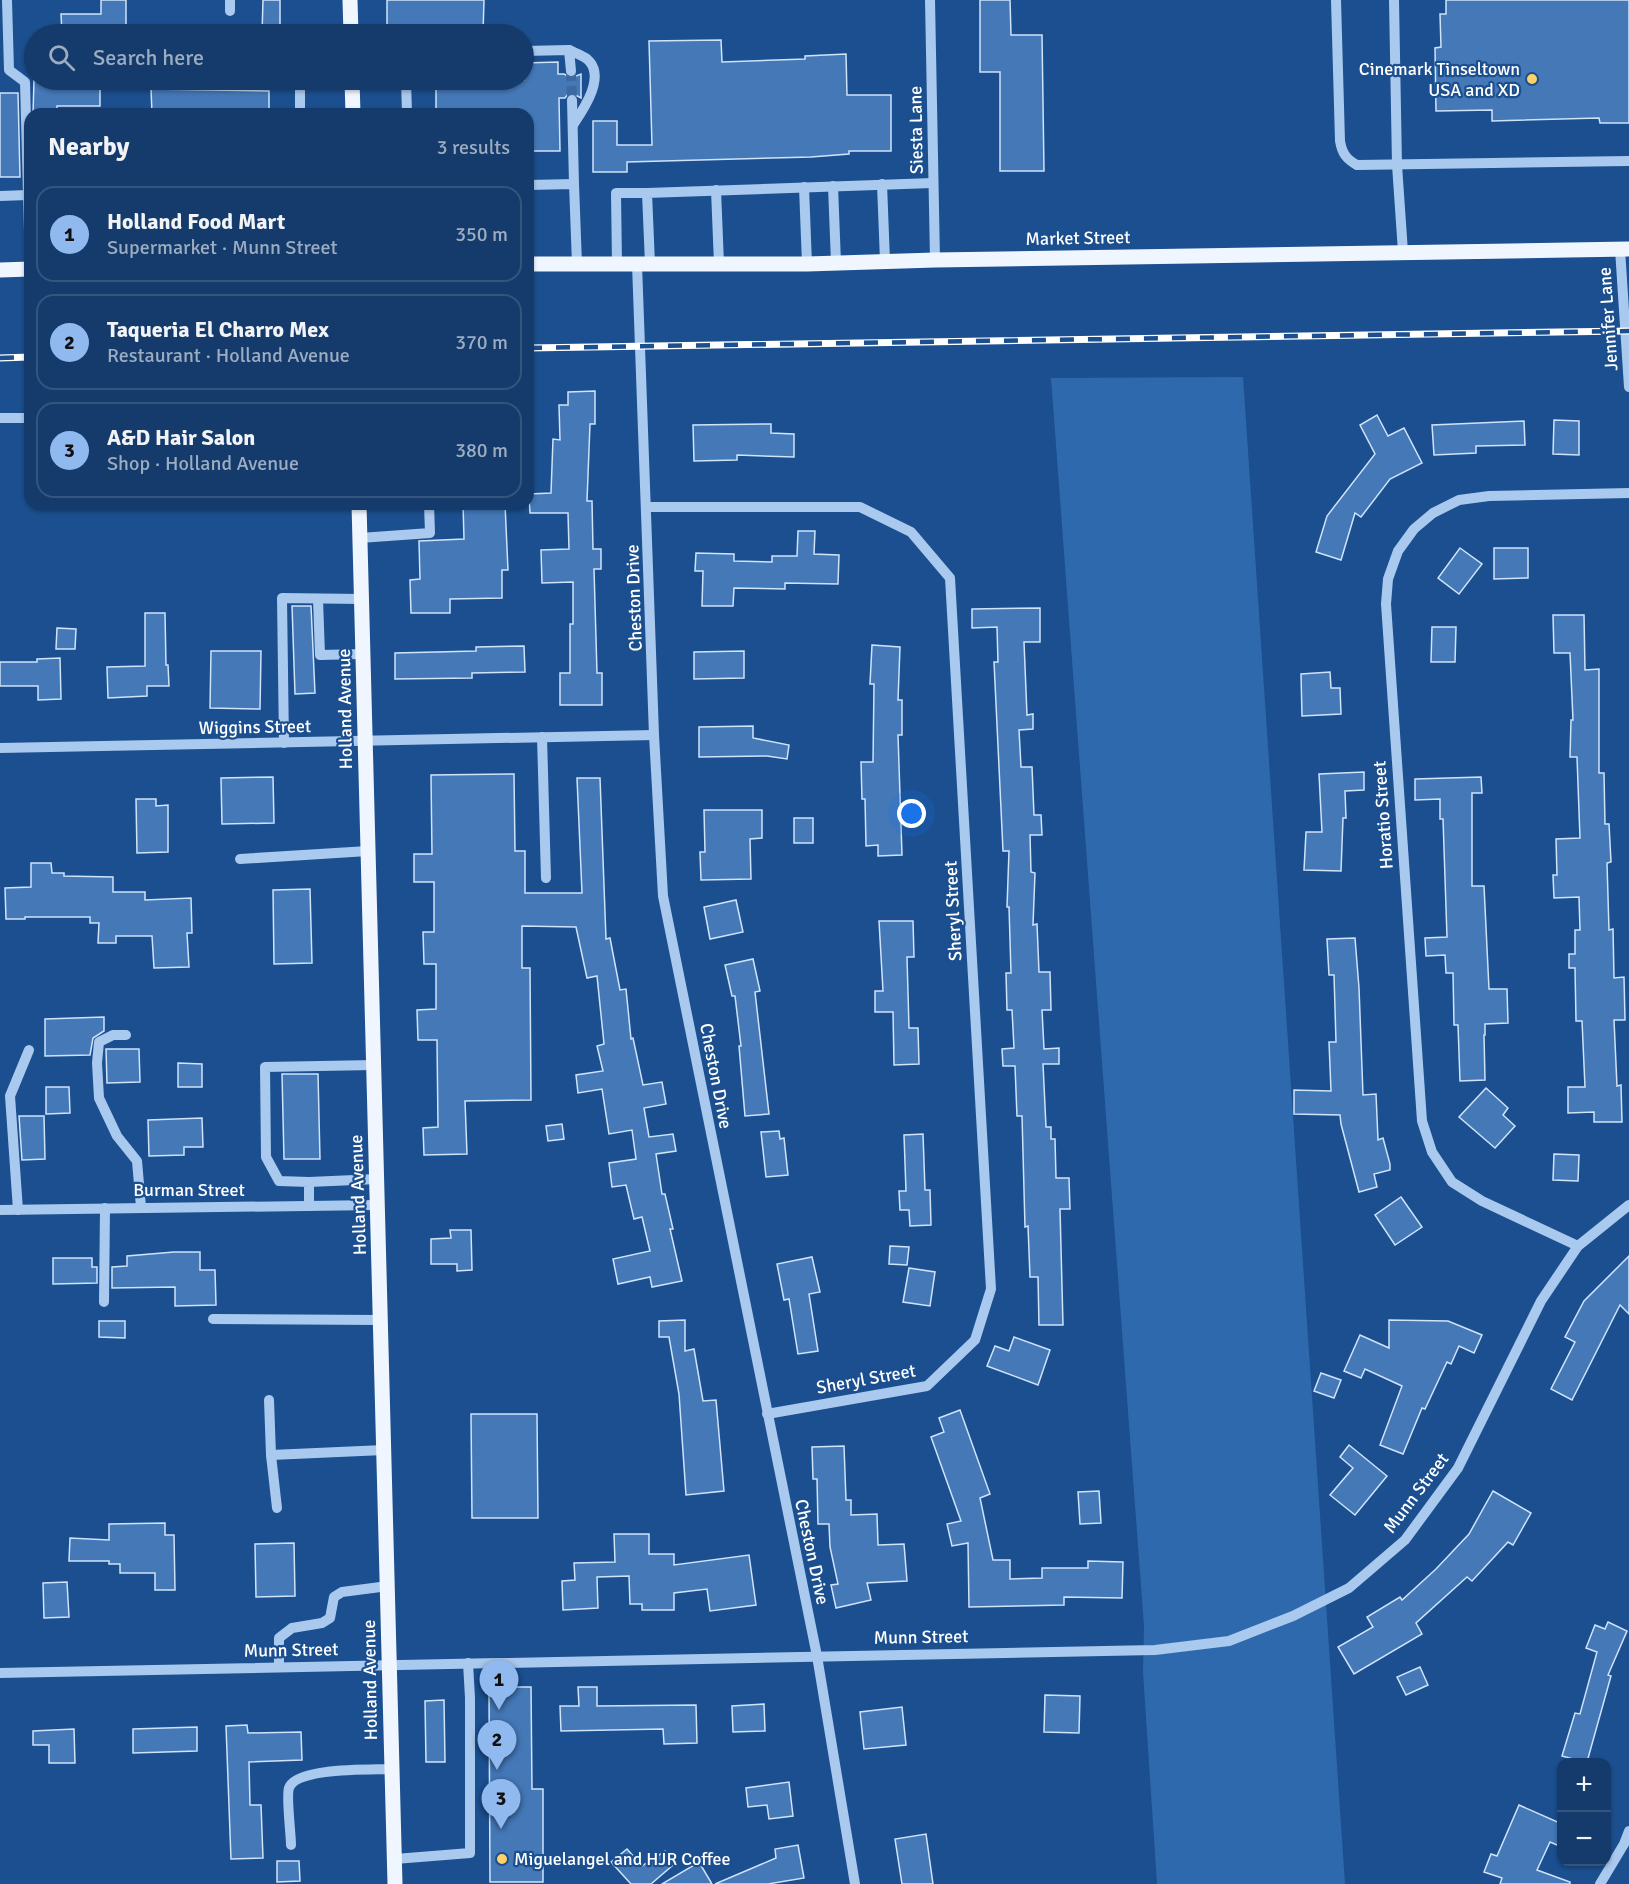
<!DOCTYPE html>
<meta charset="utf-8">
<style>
body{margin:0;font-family:Signika,sans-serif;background:#1d4271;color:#f1f3f6}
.controls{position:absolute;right:18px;bottom:18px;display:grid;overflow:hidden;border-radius:12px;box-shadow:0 2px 4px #0004}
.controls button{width:54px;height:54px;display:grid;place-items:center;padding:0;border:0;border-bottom:2px solid #33557e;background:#143b6b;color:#f1f3f6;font:30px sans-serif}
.you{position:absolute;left:912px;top:814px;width:21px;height:21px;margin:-15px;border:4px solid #fff;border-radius:50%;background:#1a73e8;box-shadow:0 0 0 9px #1a73e833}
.badge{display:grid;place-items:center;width:39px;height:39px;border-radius:50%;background:#90b9f0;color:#111;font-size:20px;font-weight:700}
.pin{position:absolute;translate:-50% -50px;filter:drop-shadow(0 2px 3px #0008)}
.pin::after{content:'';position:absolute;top:32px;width:21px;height:18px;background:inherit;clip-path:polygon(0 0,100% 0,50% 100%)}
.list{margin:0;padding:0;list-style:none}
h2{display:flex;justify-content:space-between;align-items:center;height:78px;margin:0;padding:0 24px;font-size:26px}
h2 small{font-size:20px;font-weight:400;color:#9dadc1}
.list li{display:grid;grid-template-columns:39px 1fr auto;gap:18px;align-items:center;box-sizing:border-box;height:96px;margin:0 12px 12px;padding:0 12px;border:2px solid #33557e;border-radius:18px}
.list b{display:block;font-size:22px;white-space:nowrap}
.list p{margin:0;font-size:20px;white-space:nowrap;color:#9dadc1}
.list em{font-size:20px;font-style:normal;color:#9dadc1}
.icon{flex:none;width:33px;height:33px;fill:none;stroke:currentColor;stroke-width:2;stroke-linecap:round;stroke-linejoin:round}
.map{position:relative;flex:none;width:1629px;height:1884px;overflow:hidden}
.search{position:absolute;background:#143b6b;box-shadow:0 2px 4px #0004;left:24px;top:24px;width:510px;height:66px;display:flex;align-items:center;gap:15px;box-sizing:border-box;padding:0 21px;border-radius:33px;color:#9dadc1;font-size:22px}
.panel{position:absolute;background:#143b6b;box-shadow:0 2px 4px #0004;left:24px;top:108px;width:510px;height:402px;border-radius:18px}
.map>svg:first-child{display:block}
</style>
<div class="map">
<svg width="1629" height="1884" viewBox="0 0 1629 1884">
<rect width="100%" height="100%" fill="#1b4f8f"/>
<path fill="#2e69ad" d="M1243,377l102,1507h-188l-14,-212 1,-46 -93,-1248z"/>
<g fill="#4478b7" stroke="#cfe3fa" stroke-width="1.5">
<path d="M101,0h25v29l-44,1v4h-20l-1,-20h40z"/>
<path d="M263,0h17v34h-18z"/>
<path d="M387,0h97l-1,34 -96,-2z"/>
<path d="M980,0h30l1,35h31l2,136h-44v-99h-20z"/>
<path d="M1446,0h183v123h-29l-1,-5 -107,3v-11l-56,1 -1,-63 6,-1 -1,-33h6z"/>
<path d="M721,40l1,22 83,-3v-3l41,-2 1,41h44v56h-42v3l-38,3 -184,5v10h-34v-51h24v24h35l-3,-104z"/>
<path d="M558,62v12h6l7,4 10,-4v24l-9,-5 -4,1 -3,4h-6l1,53h-32v-37h-92v-34h88v-17z"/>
<path d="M34,80h66v26h-43v8h-24z"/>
<path d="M151,89l118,2v23h-117z"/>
<path d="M0,93h18l2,84h-20z"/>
<path d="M595,391v33h-5l-3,77h5l1,48h8v20h-7l3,104h5v32h-42v-32h10v-49h3v-42l-31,1 -1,-33 28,-1 -1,-36h-38l-1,-19 22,-1 2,-54 7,1 -1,-35h9v-13z"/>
<path d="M1377,415l11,21 16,-8 18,35 -32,16 -29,38 -6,-4 -14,47 -25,-8 11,-36 48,-62 -15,-29z"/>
<path d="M1554,420l25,1v34l-26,-1z"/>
<path d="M1524,421l1,24 -49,1v7l-42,2 -2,-30z"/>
<path d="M771,424v9l23,1v23l-57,-2v5l-43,1 -1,-36z"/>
<path d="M463,504h42l3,66h-6v28l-52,1v14h-39l-1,-33 10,-1 -1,-38 45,-2z"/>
<path d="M798,531h17l-1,23 25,1 -1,29 -53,-1v6l-51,-1 -1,18h-31l1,-35h-8l1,-18 38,1v7l38,1v-6h25z"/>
<path d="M1460,548l22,16 -23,30 -21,-16z"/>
<path d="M1494,548h34v30l-34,1z"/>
<path d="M292,606h19l4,87 -20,1z"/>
<path d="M1040,608v34h-16l3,73 6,-1v15l-14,1 2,37h11l2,48h7l1,20h-12l1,37 4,1 -2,52 4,-1 2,48h11l1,38h-9l2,39 15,-1v16h-16l3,63h5v12h4l1,39h13l1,31h-10l3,116h-24l-1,-48h-8l-2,-51 -3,1 -3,-111h-5l-2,-50h-12l-1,-17 12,-1 -2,-38h-5l-1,-37h5l-2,-66h-2l2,-56h-6l-9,-189h4l-1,-35 -25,1v-19z"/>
<path d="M145,613h20l1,52h2l1,21h-22v10l-39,2 -1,-31 38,-1z"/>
<path d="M1553,615h31l1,55 14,-1v104h5l1,51h4l2,38 -4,1 2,67 4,-1 1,49 10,-1 1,43h-11l3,66 4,-1 1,37h-28v-10l-26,1v-26h17l-3,-66h-6l-1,-53h-6v-14h6v-24h5l-1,-33 -25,1 -1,-23h4l-1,-36 24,-1 -3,-81h-7l1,-37h2l-3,-67h-16z"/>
<path d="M1432,627h24l-1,35h-24z"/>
<path d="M57,628l19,1 -1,20h-19z"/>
<path d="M872,645l28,2 -2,53h4v35h-4l4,120 -24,1v-11l-12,1 -1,-47h-3l-1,-37h12l1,-78h-4z"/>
<path d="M524,646l1,26 -53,1v5l-77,1v-26l81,-2v-4z"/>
<path d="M211,651h50l-1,58 -50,-1z"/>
<path d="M744,651v27l-50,1v-27z"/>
<path d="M60,658l1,41 -23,1v-14h-38v-24h37v-3z"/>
<path d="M1330,672l1,16h9l1,26 -39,2 -1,-42z"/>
<path d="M753,726v12l36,7 -2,14 -20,-3 -68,1v-30z"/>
<path d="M1364,772v18l-19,1 1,27h-3l-2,53 -37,-1 2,-38h16l-3,-58z"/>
<path d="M514,774l1,77h10v42h57l-5,-115h23l6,161 4,-1 10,52 6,-1 5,50 2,-1 10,47 19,-3 4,22 -22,4 5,29 24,-3 3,17 -20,3 6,40h3l8,35h-3l12,52 -30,6 -2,-10 -32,7 -5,-25 37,-8 -8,-34 -8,2 -8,-34 -14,2 -3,-24 27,-4 -4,-29 -23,4 -7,-45 -24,4 -2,-18 27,-4 -6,-25 7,-2 -7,-68 -10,2 -11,-51 -54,-1v42h8l1,132 -66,1 2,53 -43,1 -1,-27 15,-1 -1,-87h-19l-1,-30 19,-1v-45h-12l-1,-32h11v-50h-20v-28h18l-1,-79z"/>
<path d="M273,777l1,46 -52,1 -1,-46z"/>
<path d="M1481,777l1,16h-10v93h12l5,103h18l1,34 -23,1v11h-1l1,45 -25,1 -2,-56h-4l-1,-52h-7l-1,-18 -19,1 -1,-18 22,-1 -4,-118h-3v-20l-25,1v-21z"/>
<path d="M136,799h20v7l12,-1v47l-31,1z"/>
<path d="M704,810h58v28l-12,1 1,40 -50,1 -1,-28h5z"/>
<rect x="794" y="818" width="19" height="25"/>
<path d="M31,863h20l1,10h12v3l49,1v15h32v8l46,-2 1,35h-5l2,34 -35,1 -2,-32h-36v7h-18l1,-20h-9v-6h-65v2h-19l-1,-31 26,-1z"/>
<path d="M310,889l2,74 -38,1 -1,-74z"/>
<path d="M736,900l7,32 -33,7 -6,-32z"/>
<path d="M879,921h34l1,36h-7l2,71h9l1,36 -25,1 -1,-53h-18v-21h8z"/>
<path d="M1355,938l4,50 4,107 13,-1 2,46 5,-2 7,26v6l-16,4 3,13 -18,5 -18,-68 -1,-9 -46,-1v-24l37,1 -2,-49h7l-2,-67h-5l-2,-36z"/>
<path d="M753,959l7,32 -5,1 14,122 -24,2 -6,-70h2l-6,-50h-3l-7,-31z"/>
<path d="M104,1017v14l-11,7 -3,17 -45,1v-37z"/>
<path d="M106,1049h33l1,33 -33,1z"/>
<path d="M178,1063l24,1v23h-24z"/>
<path d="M282,1074h36l2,85h-36z"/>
<path d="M46,1087h23l1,26 -24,1z"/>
<path d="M1486,1088l22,20 -5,7 12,11 -20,22 -36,-31z"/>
<path d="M19,1116h25l1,43 -23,1z"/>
<path d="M202,1118l1,29h-19v8l-35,1 -1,-36z"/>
<path d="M562,1124l2,15 -16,2 -2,-15z"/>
<path d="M779,1131l1,8 4,-1 4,37 -22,2 -5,-45z"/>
<path d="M923,1134l2,56h5l1,35 -21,1 -1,-16h-9l-1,-19h7l-2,-56z"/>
<path d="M1554,1154l25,1 -1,26 -25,-1z"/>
<path d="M1401,1197l21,30 -27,18 -20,-30z"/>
<path d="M450,1230h21l1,40 -15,1v-7h-26v-25l20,-1z"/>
<path d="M890,1246l19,1 -2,18 -18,-1z"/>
<path d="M174,1252h26v18h15l1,35 -41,1v-19l-63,1v-21l15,-1v-10z"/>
<path d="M1629,1256v58l-9,-9 -48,95 -21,-11 24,-47 -10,-5 19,-36z"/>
<path d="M812,1257l8,35 -11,2 9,57 -20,3 -9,-55 -5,1 -7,-36z"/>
<path d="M53,1258h39v9h5v16l-44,1z"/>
<path d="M909,1268l26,4 -5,34 -27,-4z"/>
<path d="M685,1320v31l9,-2 9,52 13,-1 8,91 -38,4 -7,-101 -10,-57h-10v-16z"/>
<path d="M1389,1320l59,1 34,14 -8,18 -15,-7 -8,18 -4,-2 -22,47 -3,-1 -19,46 -23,-9 22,-59 -37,-17 -4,9 -17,-7 16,-36 29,13z"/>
<path d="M99,1321h26v17l-26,-1z"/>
<path d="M1014,1337l36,13 -12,35 -51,-19 8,-20 14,5z"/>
<path d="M1321,1373l20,7 -7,18 -20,-7z"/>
<path d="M960,1410l30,84 -10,4 13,62h17v19l32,-1v-10h46v-7l35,1 -1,36 -58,-1v8l-95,2 -1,-64 -16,3 -5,-22 14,-3 -30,-84 13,-5 -5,-14z"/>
<path d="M471,1414h66l1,104h-66z"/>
<path d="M1349,1445l38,31 -32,39 -25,-20 23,-27 -13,-11z"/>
<path d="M844,1446l2,54h5v15l26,-1 1,31 26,-1 3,37 -40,2 4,17 -35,8 -5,-23 7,-1 -8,-37 -1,-23h-11l-1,-45h-4l-1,-32z"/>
<path d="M1099,1491l2,32 -21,1 -2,-32z"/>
<path d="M1493,1491l38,22 -18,32 -5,-3 -36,39 -5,-4 -51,46 6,11 -68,40 -16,-27 35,-20 -6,-10 33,-20 2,3 34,-31 33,-35z"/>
<path d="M165,1523v12h9l1,55h-20v-17h-35v-9h-11v-3h-40l1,-23 39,2v-16z"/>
<path d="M614,1534h35v20h25v11l75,-10 7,50 -46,6 -3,-22 -33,4v17h-32v-6h-12l-1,-28 -32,1 1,31 -35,2 -1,-29 13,-1 -1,-17 41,-1z"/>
<path d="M294,1543l1,53 -39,1 -1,-53z"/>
<path d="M67,1582l2,35 -25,1 -1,-35z"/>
<path d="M1608,1622l19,9 -19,44 3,1 -24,86h-3l-22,-6 13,-43 5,1 17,-62 -11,-4 9,-23 10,4z"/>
<path d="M1420,1667l8,18 -22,10 -9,-18z"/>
<path d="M489,1687h42l1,102h11v93h-53z"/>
<path d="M578,1687h19v19l99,-1 1,38 -33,1 -1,-15 -102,2 -1,-25h19z"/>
<path d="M1045,1695l35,1 -1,37 -35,-1z"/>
<path d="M444,1700l1,62h-19l-1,-61z"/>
<path d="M764,1704l1,27 -32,1 -1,-26z"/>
<path d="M902,1707l4,38 -42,4 -4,-37z"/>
<path d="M247,1725l1,8 53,-1 1,28 -53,2 1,43h11l2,53 -32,1 -5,-133z"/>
<path d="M197,1727v24l-64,2v-24z"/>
<path d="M74,1729l1,34h-26v-18h-16v-14z"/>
<path d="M789,1782l4,34 -24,3 -2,-14 -19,2 -2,-19z"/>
<path d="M1519,1805l43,19v10l-5,11 -7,-3 -13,28 33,12v2h-70l2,-6 -18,-6 7,-18 6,2z"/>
<path d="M926,1834l7,50h-31l-7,-45z"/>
<path d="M798,1845l6,33 -36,6h-53l61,-26 -1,-9z"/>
<path d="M627,1849l15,17 23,-15 8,14 -22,19h-20l-20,-22z"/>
<path d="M277,1861h22l1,20 -23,1z"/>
<path d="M699,1862l13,22h-50z"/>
</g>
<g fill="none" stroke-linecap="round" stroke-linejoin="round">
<path stroke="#3d69a0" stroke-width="10" stroke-dasharray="10 5" stroke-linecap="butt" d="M571,71l1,29"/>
<g stroke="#a9c9ee" stroke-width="10">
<path d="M7,0l2,70 16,12 5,187"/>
<path d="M230,0v11"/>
<path d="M930,0l5,260"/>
<path d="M1336,0l4,141c2,12 6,18 17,24l272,-4"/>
<path d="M1394,0l3,165 6,87"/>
<path d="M569,50c6,3 13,5 18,9 20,17 -4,51 -14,66"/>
<path d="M524,51l45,-1 2,21"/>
<path d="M406,80l1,34"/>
<path d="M572,100l2,84"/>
<path d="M300,114v-34"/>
<path d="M882,184l3,77"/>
<path d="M528,185l46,-1 3,80"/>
<path d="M833,186l3,77"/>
<path d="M804,187l3,77"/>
<path d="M716,190l3,74"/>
<path d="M0,196l28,-1"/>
<path d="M1620,249l9,138"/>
<path d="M617,264l-1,-71h31"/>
<path d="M637,264l17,471 9,161 154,760 38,228"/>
<path d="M650,264l-3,-71 286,-10"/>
<path d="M0,418h30"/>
<path d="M647,507h213l51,25 39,46 41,711 -16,51 -48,46 -160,28"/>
<path d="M360,538l70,-5 -1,-29"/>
<path d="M318,599l2,56 43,-1"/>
<path d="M542,737l4,141"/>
<path d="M284,743l-2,-145 79,1"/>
<path d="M0,748l654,-13"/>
<path d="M240,859l128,-8"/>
<path d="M126,1035h-13l-14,7 -2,21 2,35 18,38 20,25 4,46"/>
<path d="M309,1182l68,-3"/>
<path d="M309,1206v-24l-30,-1 -13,-24 -1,-90 109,-2"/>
<path d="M0,1210l377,-5"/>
<path d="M18,1210l-8,-114 19,-46"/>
<path d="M1578,1246l-96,-45 -30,-19 -20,-30 -10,-31 -36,-517 2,-25 10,-28 16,-22 19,-16 26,-13 30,-4 140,-3"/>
<path d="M104,1302l1,-94"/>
<path d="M213,1319l167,1"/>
<path d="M269,1400l2,55 6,53"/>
<path d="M271,1455l113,-5"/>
<path d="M279,1667v-29l13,-10 30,-5 8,-5 4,-21 8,-5 46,-6"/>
<path d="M0,1673l1155,-23 74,-9 64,-25 56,-28 56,-48 53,-72 83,-167 37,-55 51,-41"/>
<path d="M291,1845c0,-11 -5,-49 -2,-57 7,-21 83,-18 103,-19"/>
<path d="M395,1859l75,-6v-155l-2,-35"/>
<path d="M1600,1884l24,-40 5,-13"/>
</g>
<g stroke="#f0f6ff" stroke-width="15">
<path d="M350,0l1,34"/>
<path d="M352,80l1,34"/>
<path d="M528,264h279l128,-4 694,-11"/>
<path d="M0,270l30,-1"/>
<path d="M359,504l36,1380"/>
</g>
<defs>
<g id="rail">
<path d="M528,348l1101,-17"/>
<path d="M0,358l30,-1"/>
</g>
</defs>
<use href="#rail" stroke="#fff" stroke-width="7"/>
<use href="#rail" stroke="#1b4f8f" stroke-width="4.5" stroke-dasharray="14" stroke-linecap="butt"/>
</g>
<g fill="#ffd166" stroke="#1b4f8f" stroke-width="2">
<circle cx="1532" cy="79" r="6"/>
<circle cx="502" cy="1859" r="6"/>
</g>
<g text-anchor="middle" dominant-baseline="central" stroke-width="4.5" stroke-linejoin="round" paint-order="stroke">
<g font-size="18" fill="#fff" stroke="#1b4f8f" text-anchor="end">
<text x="1520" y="69">Cinemark Tinseltown<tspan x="1520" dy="21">USA and XD</tspan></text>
<text x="514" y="1859" text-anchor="start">Miguelangel and HJR Coffee</text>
</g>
<g font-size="18" fill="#fff" stroke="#1b4f8f">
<text transform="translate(916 130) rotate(-91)">Siesta Lane</text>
<text transform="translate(1078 238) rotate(-1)">Market Street</text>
<text transform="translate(1608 319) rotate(-94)">Jennifer Lane</text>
<text transform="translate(634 598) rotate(-92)">Cheston Drive</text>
<text transform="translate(345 709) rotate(-91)">Holland Avenue</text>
<text transform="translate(255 727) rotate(-1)">Wiggins Street</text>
<text transform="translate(1383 815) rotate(-94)">Horatio Street</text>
<text transform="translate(953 911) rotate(-93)">Sheryl Street</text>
<text transform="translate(716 1076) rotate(79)">Cheston Drive</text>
<text x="189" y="1190">Burman Street</text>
<text transform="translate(358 1195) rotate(-92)">Holland Avenue</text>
<text transform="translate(866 1379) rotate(-10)">Sheryl Street</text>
<text transform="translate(1416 1493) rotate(-53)">Munn Street</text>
<text transform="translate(812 1552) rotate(78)">Cheston Drive</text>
<text transform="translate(921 1637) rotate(-1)">Munn Street</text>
<text transform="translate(291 1650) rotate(-1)">Munn Street</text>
<text transform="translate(370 1680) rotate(-91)">Holland Avenue</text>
</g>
</g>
</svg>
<div class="controls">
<button>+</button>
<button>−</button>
</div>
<div class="you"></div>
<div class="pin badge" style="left:499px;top:1710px">1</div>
<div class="pin badge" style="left:497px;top:1770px">2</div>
<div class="pin badge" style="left:501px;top:1829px">3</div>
<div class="search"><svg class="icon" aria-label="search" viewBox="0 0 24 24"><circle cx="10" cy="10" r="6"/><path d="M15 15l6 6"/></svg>Search here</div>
<section class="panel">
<h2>Nearby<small>3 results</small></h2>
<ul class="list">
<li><span class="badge">1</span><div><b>Holland Food Mart</b><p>Supermarket · Munn Street</p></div><em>350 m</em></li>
<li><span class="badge">2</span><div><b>Taqueria El Charro Mex</b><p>Restaurant · Holland Avenue</p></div><em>370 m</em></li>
<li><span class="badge">3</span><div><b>A&amp;D Hair Salon</b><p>Shop · Holland Avenue</p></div><em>380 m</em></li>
</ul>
</section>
</div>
